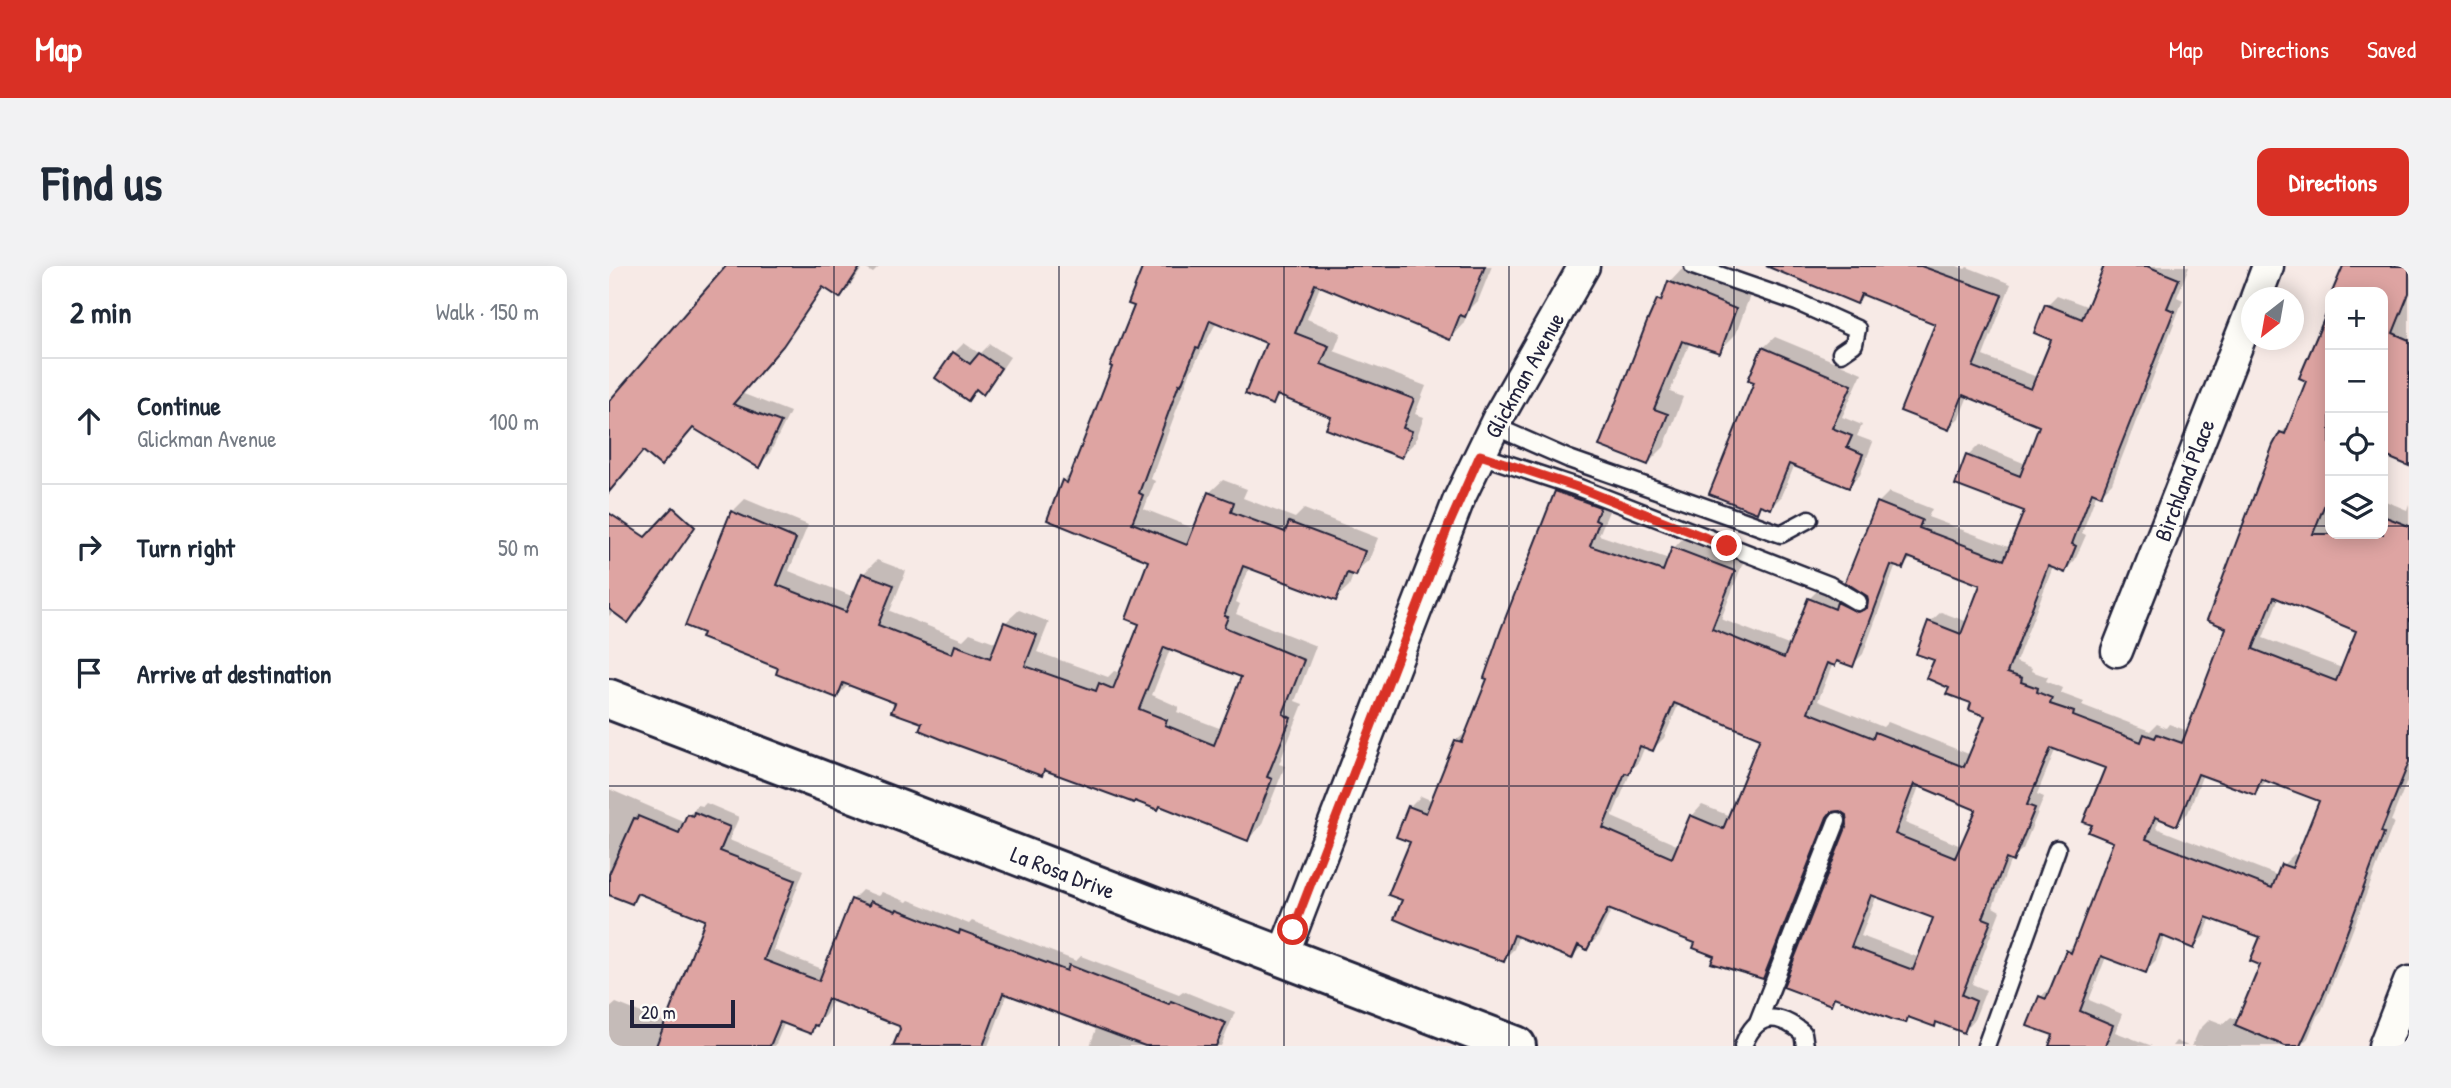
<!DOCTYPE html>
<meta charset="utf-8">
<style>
body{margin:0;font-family:"Patrick Hand",sans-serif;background:#f2f2f3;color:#1f2937}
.controls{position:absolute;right:21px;top:21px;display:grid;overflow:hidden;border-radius:14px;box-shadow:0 4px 18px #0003}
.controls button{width:63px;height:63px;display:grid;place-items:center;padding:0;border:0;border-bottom:2px solid #e0e1e3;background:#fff;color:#1f2937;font:35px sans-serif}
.compass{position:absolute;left:1632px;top:21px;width:63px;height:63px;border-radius:50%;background:#fff;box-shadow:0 4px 18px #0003;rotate:211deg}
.scale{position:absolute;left:21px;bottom:18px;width:105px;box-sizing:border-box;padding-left:7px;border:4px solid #22223b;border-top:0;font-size:19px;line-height:24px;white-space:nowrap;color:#22223b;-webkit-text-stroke:5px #fdfcf7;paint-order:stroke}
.stop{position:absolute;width:21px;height:21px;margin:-16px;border:5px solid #d93025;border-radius:50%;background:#fff}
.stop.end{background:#d93025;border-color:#fff;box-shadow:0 2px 7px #0008}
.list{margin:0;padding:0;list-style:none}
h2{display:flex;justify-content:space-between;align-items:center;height:91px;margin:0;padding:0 28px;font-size:30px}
h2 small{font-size:23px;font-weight:400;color:#747a83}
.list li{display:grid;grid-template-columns:46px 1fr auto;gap:21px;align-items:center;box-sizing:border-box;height:126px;padding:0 28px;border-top:2px solid #e0e1e3}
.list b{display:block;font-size:26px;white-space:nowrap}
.list p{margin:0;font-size:23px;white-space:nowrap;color:#747a83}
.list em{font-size:23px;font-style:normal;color:#747a83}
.icon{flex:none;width:38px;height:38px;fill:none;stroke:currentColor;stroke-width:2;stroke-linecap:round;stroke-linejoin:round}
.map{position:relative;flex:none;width:1800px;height:780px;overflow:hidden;border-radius:14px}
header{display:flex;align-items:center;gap:42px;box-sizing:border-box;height:98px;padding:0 35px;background:#d93025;color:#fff}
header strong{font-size:33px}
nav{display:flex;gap:38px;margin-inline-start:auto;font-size:24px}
.intro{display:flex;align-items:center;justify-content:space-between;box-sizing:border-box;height:168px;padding:0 42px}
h1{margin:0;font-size:49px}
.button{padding:18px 32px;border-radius:14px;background:#d93025;color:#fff;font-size:24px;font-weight:700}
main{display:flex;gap:42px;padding:0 42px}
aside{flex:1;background:#fff;border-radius:14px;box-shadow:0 4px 18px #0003}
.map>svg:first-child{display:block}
</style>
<header>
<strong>Map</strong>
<nav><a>Map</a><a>Directions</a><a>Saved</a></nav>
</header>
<div class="intro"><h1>Find us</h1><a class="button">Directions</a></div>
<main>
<aside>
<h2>2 min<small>Walk · 150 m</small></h2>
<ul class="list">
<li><svg class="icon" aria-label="ahead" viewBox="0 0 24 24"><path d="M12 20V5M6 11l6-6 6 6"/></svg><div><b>Continue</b><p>Glickman Avenue</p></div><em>100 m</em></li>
<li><svg class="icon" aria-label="right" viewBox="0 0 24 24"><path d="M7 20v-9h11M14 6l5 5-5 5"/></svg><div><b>Turn right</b></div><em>50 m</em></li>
<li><svg class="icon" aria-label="arrive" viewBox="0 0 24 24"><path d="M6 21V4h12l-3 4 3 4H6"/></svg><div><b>Arrive at destination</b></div></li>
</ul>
</aside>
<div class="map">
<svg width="1800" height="780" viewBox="0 0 1800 780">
<rect width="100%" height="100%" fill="#f7eae6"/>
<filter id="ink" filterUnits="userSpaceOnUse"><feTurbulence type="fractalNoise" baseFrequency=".0143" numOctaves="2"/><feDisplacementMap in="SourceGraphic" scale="14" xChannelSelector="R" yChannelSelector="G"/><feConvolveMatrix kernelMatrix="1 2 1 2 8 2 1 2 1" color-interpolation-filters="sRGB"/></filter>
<g filter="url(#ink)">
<g fill="#0003" fill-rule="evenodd">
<path d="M120,0h151l-7,7 -10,-6 -13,19 -10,10 -15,-10 -33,48 -51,59 49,19 -21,43 -10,10 -65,-38 -33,37 -17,-14 -35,4v-50z"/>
<path d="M536,0h347l-14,35 -8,8 -7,15 -13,14 -129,-54 -14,35 34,14 -7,18 92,35 -11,28 9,3 -9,25 -14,14 -68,-40 -52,-21 -9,8 -4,-61 -51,-21 -27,52 -39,106 4,2 -11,28 51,20 14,-36 14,-13 24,9 -4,9 52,20 9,-9 74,29 -9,22 -15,13 -5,13 -14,13 -85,-33 -14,36 4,2 -4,10 80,32 -21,55 8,3 -24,60 6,2 -24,60 -13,13 -87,-34 -114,-36 -5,5 -118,-52 -27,-20 -48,-18 -12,12 -57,-29 -48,-155 13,-13 63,26 -19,46 65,26 9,-23 14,-14 29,11 -16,40 73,29 7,-7 27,10 8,-20 14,-13 30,12 -12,30 71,25 6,-6 7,2 20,-50 9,-63 -87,-79 11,-10 63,-166zM562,381l73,29 -22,53 -45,-17 2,-5 -27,-12z"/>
<path d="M1076,0l66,26 -15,42 -17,17 -29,-9 -20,50 13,5 -19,50 -16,16 10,-163 8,-7 4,-11z"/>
<path d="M1172,0h176l8,3 2,-2 44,17 -28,72 54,21 16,-38 -6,-34 10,-10 32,12 16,-39 -7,-2h91l-12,31 6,3 -71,183 -11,11 -4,-2 -15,41 4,2 -11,25 -10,11 -12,-4 -37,95 16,6 -1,3 17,6 -2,4 16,7 -2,5 24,9 -2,3 68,26 7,-7 9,4 3,-4 19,7 40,-104 53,-194 11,-10 16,-43 -6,-3 28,-73v230h53v-34l24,10 2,-6v272l-18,45 3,1 -72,188 -5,6 -9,22 -8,8h-108l7,-16 11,-11 13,5 8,-7 8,3 23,-56v-28l-51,-19 -7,19 -11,10 -28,-11 -9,25 -11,11 -39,-14 -17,43 33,14 -7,18 37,14h-102l5,-12 -14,-37 10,-11 16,-35 11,-10 37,-100 -7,-74 -52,-19 -19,46 7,3 -21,52 -12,10 -18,48 7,4 -28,73 14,6 -12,30 -10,11 -26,-10 -4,4 -24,-9 -5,5 -68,-25 -7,7 19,-178 -2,-11 -6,-5 -6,1 -61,156 -11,11 -47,-22 -19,-13 -85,-33 -14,28 -11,11 -4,-2 -12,11 -52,-22 -5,14 -11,11 -99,-61 8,-58 -14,-5 12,-29 11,-11 12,5 23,-60 13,-11 87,-238 11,-11 42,15 -4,13 4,2 -10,24 70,24 5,-11 10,-11 60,23 -23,59 70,27 18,-47 11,-11 30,4 21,11 7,-100 11,-11 43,17 -4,8 83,31 16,-38 -59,-54 11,-11 47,19 15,-39 -73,-29 -9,22 -11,10 -11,-105 -72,-29 -8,8zM1304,291l69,27 -14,38 -27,-10 -11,10 6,37 15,28 36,28 -16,40 -83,-33 -5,5 -65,-26 15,-38 5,-3 14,5 11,-11 33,-89 6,2zM1670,331l80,33 -17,38 -79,-30zM1070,437l83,34 -32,79 -28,-11 -10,11 -13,30 -67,-29 20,-48 7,-8 6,-15 8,3 11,-11zM1594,508l52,19 12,-13 54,20 -22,56 -5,-2 -11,11 -4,11 -123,-48 4,-11 17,6 11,-10zM1311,518l59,25 -18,37 -56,-23zM1268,629l58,22 -15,41 -59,-22z"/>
<path d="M1736,0h64v198l-26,-11v-161h-48z"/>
<path d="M1166,71l87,36 -20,44 20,8 -5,11 16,6 -13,33 -11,11 -54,-22 -13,32 -11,11 -8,-3 -7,7v-130l7,-33z"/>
<path d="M355,77l16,11 10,-10 20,13 -17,25 -10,10 -5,-4 -11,11 -13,-46z"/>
<path d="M3,252l61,42 -35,50 -10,10 -14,-9 -5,5v-95z"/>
<path d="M0,523l76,33 3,-7 10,-10 5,1 3,-3 33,14 -10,23 75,30 -31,80 52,20 27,-70 10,-10 16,6 4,-4 25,10 2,-2 60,24 3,-3 104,40 5,-5 98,38 4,-3 52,21 -14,34h-131l6,-17 -30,-12 1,-3 -59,-21 -20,53h-37l-49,-17 -2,-4 -67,-26 -7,15 -16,18 -25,-10 -10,24h-166v-37l7,-6 51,20 40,-104 -66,-26 -9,9 -23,-9z"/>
<path d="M1567,775l12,5h-16z"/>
</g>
<g fill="#dea4a2" stroke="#22223b" stroke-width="2" fill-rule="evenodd">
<path d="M117,0h135l-21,32 -17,-11 -40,59 -50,58 48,18 -22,46 -66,-40 -32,38 -18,-15 -34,41v-91z"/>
<path d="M534,0h342l-20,51 -5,-2 -10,25 -135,-56 -20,49 34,13 -8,18 93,35 -11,29 9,3 -10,27 -76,-29 5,-12 -54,-22 -4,10 -28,-11 21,-51 -56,-23 -11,29 -3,-1 -15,37 -2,-1 -40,109 4,2 -11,28 55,22 21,-53 26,10 -3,10 54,20 4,-10 76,29 -9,25 -9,-3 -11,28 -93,-35 -19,50 4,1 -4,10 80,33 -21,54 8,4 -24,59 5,2 -24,62 -88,-35 -2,4 -23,-9 -1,2 -90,-33 -2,6 -96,-35 -27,-11 3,-7 -31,-11 4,-9 -52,-20 -6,15 -61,-24 2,-6 -77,-30 2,-5 -18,-7 46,-115 65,28 -19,46 69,27 16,-39 32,12 -16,40 74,29 3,-9 35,13 14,-36 33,13 -12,31 71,25 3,-8 14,6 26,-65 -13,-5 22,-58 -101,-41 15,-40 5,3 45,-116 -2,-1 24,-60 -6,-2zM555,381l77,30 -27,68 -49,-20 2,-5 -28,-11z"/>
<path d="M1157,0h155l81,29 -29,72 58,22 20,-49 -17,-7 11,-29 37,15 22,-53h43l32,13 -12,29 7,3 -73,185 -9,-4 -20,52 4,2 -11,27 -17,-7 -41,107 15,5 -1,4 17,6 -1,4 15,6 -2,6 24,8 -1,4 68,26 3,-8 11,4 2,-4 25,9 44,-115 -19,-8 66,-175 7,-13 5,2 21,-53 -7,-3 31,-73v186l-17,43h70v-18l26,10v236l-28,70 3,1 -59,158 -25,55h-15l-50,-21 25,-60 -10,-4 10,-24 -54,-20 -12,32 -34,-14 -14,38 -45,-17 -21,55 33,14 -8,21h-56l4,-11 -26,-9 12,-30 7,3 20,-49 5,3 42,-111 -25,-10 4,-7 -9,-3 22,-54 -54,-20 -24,57 8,3 -22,54 -7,-3 -23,59 8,3 -29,74 14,6 -12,32 -28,-11 -1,5 -27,-10 -2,6 -12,-3 -60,-23 -3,8 -48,-18 64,-162 -1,-10 -6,-4 -9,1 -4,5 -64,162 -52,-16 3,-7 -21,-8 2,-5 -87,-34 -21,41 -9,-5 -6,14 -58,-24 -10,27 -77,-29 -33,-14 8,-19 -14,-5 22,-53 -14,-5 12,-31 18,7 29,-73 7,2 25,-63 -3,-1 17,-49 54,-138 45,16 -5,13 4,2 -9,24 73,25 9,-24 63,24 -23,58 72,29 24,-60 27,11 2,-7 20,10 10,-4 1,-7 -1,-5 -22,-14 32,-80 45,18 -3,8 85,32 20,-49 -69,-26 11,-30 54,21 19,-50 -76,-31 -14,35 -49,-19 35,-87 -74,-30 -4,10zM1299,291l72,28 -19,49 -33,-13 -12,33 18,6 -8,18 23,10 -3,6 25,9 -2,7 16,6 -21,51 -89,-35 -2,6 -65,-26 19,-49 8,3 2,-5 16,6 38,-102 12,4zM1665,331l82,34 -20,50 -83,-32zM1065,437l86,35 -37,91 -33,-14 -18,43 -69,-30 22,-55 4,1 11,-28 13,5zM1589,508l57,21 6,-16 58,22 -27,67 -11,-4 -9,24 -126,-49 9,-22 22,9zM1305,518l62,26 -21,48 -60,-24zM1262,629l62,23 -20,52 -62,-23z"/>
<path d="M1734,0h66v27l-16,40 16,7v126l-26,-11v-163h-51z"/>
<path d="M1059,15l68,28 -16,44 -38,-12 -28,68 14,5 -20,51 -49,-19 48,-124 10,-23 4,2z"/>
<path d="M1153,81l90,38 -20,43 20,8 -5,11 16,7 -14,34 -60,-24 -18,45 -11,-4 -3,8 -48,-19 45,-112 -6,-2z"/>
<path d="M344,86l17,12 9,-11 22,15 -18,27 -7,-6 -8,12 -33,-23z"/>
<path d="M64,241l22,20 -67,96 -19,-14v-96l36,24z"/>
<path d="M85,546l36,15 -10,24 75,29 -31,80 55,21 32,-82 18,7 1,-5 26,10 1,-2 62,25 1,-4 107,41 2,-6 100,39 2,-3 55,22 -10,23h-71l-142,-53 -20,53h-90l7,-17 -1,-3 -71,-27 -11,27 -3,-1 -3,9 -31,-12 -10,24h-114l49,-126 -68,-27 -5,11 -23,-9v-21l25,-56 3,1 1,-3 41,17 8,-19 6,2z"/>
</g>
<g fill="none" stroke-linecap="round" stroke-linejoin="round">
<defs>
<g id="lane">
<path d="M1084,0l104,36 60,27 -3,15 -13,9"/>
<path d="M885,160l75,33 212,75 28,-15"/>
<path d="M871,189l97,32 252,98 29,17"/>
<path d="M1149,756l79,-201"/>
<path d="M1134,780c13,-34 34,-34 60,-13l2,13"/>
<path d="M1377,780l71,-197"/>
</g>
<g id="street">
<path d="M1647,32l12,-32"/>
<path d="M1508,385l135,-343"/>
<path d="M674,689l176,-456 40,-83 85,-150"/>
<path d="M1775,780l25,-64"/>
</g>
<path id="secondary" d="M0,433l907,347"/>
</defs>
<use href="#lane" stroke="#22223b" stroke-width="21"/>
<use href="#street" stroke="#22223b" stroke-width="35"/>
<use href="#secondary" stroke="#22223b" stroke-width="44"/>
<use href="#lane" stroke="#fdfcf7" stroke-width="16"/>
<use href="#street" stroke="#fdfcf7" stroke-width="30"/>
<use href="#secondary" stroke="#fdfcf7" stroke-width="38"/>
</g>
</g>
<g fill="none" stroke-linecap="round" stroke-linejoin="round" filter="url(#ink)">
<path stroke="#d93025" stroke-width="9" d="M684,664l155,-403 32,-72 97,32 150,59"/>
</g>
<path fill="none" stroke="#22223b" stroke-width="2" stroke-opacity="0.55" d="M225,0v780M450,0v780M675,0v780M900,0v780M1125,0v780M1350,0v780M1575,0v780M0,260h1721M1774,260h26M0,520h1800"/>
<g text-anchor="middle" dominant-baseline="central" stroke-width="7" stroke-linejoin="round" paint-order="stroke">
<g font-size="23" fill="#22223b" stroke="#fdfcf7">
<text transform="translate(915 109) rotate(-61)">Glickman Avenue</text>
<text transform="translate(1575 214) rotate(-69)">Birchland Place</text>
<text transform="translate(454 606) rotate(21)">La Rosa Drive</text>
</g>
</g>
</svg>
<div class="controls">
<button>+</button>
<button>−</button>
<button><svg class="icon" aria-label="locate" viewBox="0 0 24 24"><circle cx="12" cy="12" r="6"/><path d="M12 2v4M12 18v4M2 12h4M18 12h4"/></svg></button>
<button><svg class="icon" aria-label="layers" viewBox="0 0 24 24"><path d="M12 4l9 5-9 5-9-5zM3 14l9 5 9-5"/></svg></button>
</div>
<svg class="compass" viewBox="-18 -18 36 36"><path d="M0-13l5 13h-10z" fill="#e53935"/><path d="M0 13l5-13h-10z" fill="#747a83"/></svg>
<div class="scale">20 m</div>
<div class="stop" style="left:684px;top:664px"></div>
<div class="stop end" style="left:1118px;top:280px"></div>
</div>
</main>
